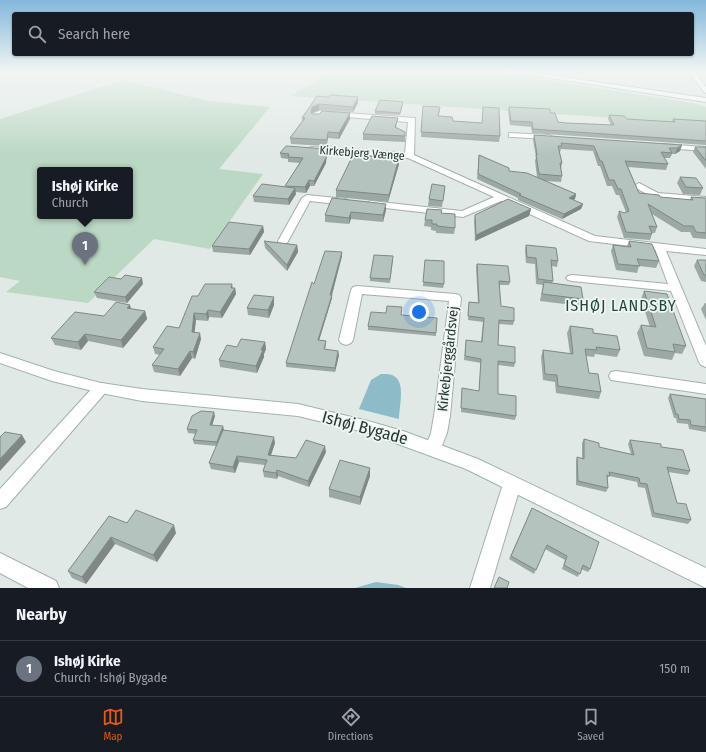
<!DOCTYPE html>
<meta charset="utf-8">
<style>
body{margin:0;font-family:"Fira Sans Condensed",sans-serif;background:#242831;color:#f1f3f6}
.you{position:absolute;left:419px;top:312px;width:14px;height:14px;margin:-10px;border:3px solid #fff;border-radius:50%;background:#1a73e8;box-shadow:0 0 0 6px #1a73e833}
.badge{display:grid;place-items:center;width:26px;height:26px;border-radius:50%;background:#ea580c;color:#fff;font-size:13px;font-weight:700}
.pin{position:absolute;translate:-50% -33px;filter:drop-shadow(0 1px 2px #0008)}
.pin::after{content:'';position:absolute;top:21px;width:14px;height:12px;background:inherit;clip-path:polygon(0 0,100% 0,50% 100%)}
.popup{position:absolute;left:37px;top:167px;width:96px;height:52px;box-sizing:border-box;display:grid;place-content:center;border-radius:4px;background:#171b24;filter:drop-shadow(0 1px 3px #0005);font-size:13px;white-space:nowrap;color:#9ea1a6}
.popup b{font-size:15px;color:#f1f3f6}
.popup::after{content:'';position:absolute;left:50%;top:100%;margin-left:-8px;border:8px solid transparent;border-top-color:#171b24}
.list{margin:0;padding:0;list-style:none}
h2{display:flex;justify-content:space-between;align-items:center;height:52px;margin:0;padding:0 16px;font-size:17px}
h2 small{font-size:13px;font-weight:400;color:#9ea1a6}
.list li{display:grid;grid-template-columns:26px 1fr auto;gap:12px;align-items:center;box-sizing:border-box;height:56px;padding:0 16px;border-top:1px solid #363941}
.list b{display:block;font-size:15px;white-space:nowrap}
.list p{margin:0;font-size:13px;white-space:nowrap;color:#9ea1a6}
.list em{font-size:13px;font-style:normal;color:#9ea1a6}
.icon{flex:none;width:22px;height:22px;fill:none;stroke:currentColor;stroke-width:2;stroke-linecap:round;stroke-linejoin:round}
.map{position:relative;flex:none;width:706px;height:588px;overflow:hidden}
.search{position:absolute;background:#171b24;box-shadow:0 1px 3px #0004;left:12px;right:12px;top:12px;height:44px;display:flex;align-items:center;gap:10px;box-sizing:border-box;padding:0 14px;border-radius:4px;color:#9ea1a6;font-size:15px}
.sheet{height:108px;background:#171b24}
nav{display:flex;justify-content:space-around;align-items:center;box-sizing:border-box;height:56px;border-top:1px solid #363941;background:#171b24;font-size:11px;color:#9ea1a6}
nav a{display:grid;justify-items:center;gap:2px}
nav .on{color:#ea580c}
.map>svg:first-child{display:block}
</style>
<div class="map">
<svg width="706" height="588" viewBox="0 0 706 588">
<rect width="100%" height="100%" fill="#e0e9e5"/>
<g fill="#bbd8c4" fill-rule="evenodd">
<path d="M332,72h163l198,31 13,4v17l-416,-28z"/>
<path d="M123,80l85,21 62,6 -51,62 44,5 -53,75 -56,-10 -66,64 -82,-11 14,-11 -20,-4v-158zM40,170h90v46h-90z"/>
</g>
<g fill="#8dbcc8">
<path d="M381,374c4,0 10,0 13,2 12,7 5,31 5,43l-40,-10 12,-29z"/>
<path d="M376,582l22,3 8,3h-51z"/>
</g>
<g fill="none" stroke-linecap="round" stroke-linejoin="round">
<defs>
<g id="street">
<path d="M319,111l96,7 -1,37 181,81 111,13v6l-40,-4 40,95v21l-5,-2 -2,-3 -28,-71 -99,-10 -4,-1 -2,-2 2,-2 4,-1 96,9 -13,-35 -66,-8 -88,-40 -38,16 -95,-11 -2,-2 2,-2 3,-1 91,10 32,-14 -86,-39 -99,-7 -1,-2 4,-2 93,6 3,-31 -87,-7 -2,3h-6v-4z"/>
<path d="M509,133l40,2 4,2 -4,2 -37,-2h-3z"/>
<path d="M662,144l44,3v4l-41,-3 -4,-2z"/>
<path d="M639,183l19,10 48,4v6l-50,-4 -20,-11 -2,-2z"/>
<path d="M307,195l39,4 5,3 -5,3 -36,-4 -23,42h-8l-1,-2 24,-43z"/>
<path d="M357,286l98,8 4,1 2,3 -11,118 -3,17 -8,20 -6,2 -6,-2 -2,-5 6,-15 3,-17 15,-115 -87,-7 -9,46 -2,3 -5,2 -5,-2 -2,-3 12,-50 2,-3z"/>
<path d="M616,371l90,13v10l-95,-14 -2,-4 2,-4z"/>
<path d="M101,383l5,1 2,4 -2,4 -100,115 -6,2v-20l96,-105z"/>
<path d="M512,476l6,3 3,5 -31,104h-20l33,-104 3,-5z"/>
<path d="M0,553l56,28 3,7h-31l-28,-15z"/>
</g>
<g id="secondary">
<path d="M511,72h18l177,26v4z"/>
<path d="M689,72h6l11,15v6l-2,-1z"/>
<path d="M0,353l54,18 47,12 41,6 156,15 70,17 38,11 72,27 228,109v20l-240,-119 -98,-36 -70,-17 -156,-15 -41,-8 -49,-12 -52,-18z"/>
</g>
</defs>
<use href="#street" stroke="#a4b0ac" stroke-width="2"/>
<use href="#secondary" stroke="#a0b3ad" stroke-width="2"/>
<use href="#street" fill="#fff" fill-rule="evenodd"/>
<use href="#secondary" fill="#fff" fill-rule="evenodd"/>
</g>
<g fill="#9ca8a3">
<path d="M317,96l41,7 -5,9 -34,-2 -7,3 1,1 37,-1v6l-11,20 -11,-1 -1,8 -36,-2 -1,-6 12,-17v-3z"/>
<path d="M403,102v3l-3,10 -25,-1v-3z"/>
<path d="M423,106l17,1 -1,9 14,5 29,2 1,-16 17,29 -1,6 -78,-5z"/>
<path d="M509,107l41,6 8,9 8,1 45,2 -3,-6 1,-4 18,4 45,3 1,-3 33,2v24l-174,-12 -1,-6 -21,-2 -2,-14z"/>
<path d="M398,118l-2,10 9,4v10l-42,-2v-6z"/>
<path d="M534,135l148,10 -2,6 -5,3h-3l-2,4h-6l4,6 -2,6 -38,-3 11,26 21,4 30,3 1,-3 15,1v41l-13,-1 -3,-6h-9l-29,-18 5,13 -2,6h-3v1l-2,6 -26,-2 -7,-21 2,-6 5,2 2,-1 -7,-17h-3l-4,-9h-5l-7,-20h-2l-5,-15 -32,-2 -1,3h-1l3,11 -1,6 1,7 -1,6 -16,-1 31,13 -1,5 -2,1 10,4 -2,5 -19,10 -44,-19v-2l-41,-19 2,-24 30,16 28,6 -2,-16 1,-4 -3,-17z"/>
<path d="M695,147h11v22l-13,-17z"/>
<path d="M327,149l-1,14 -12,23h-4l-4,7 -11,-1 1,2 -7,11 -35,-3 -1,-6 32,-9v-1l15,-23 -12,-1v-3l-7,-1 -1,-5z"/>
<path d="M399,164l-11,38 -52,-5v-7z"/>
<path d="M680,177l23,11 -3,7 -17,-1 -6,-11z"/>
<path d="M445,186l-3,21 -14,-1 1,-7z"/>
<path d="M386,204v6l-3,12 -32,-3 -2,5 -24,-2v-7z"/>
<path d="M531,209l-2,7 -54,25 -1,-20 1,-6z"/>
<path d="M441,213l14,15 -1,6 -18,-1v-2l-5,-1v-3l-7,-1 1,-6z"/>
<path d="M263,226l1,6 -14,23 -37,-3 -1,-6z"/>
<path d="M264,241l33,4 1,7 -11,19 -22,-23z"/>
<path d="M629,241l30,20 -3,7 -17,-2 -2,7 -21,-3 -5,-19 2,-6 14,1z"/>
<path d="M526,245l32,16 -1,6 -5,-1 1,15 -1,2 31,16 -2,7 -41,-5 3,-16 -7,-1 -1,-20 -9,-1 -1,-13z"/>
<path d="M342,252v4l-10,39v3l-13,42 7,1v4l-1,5 14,5 -4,17 -49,-5v-4l28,-79z"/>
<path d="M393,260l-3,23 -20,-2v-3z"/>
<path d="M425,260l19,24 -1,4 -20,-2z"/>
<path d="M697,260h9v22l-5,-1 -7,-15z"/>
<path d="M477,264l33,18 -1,3h-10l2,21 13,15 -1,4 -14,-1 -1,21 17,18 -1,4 -16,-2v29l18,22 -1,4 -54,-8 1,-24 17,3 2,-28 -17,-3 2,-20 15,2 2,-20 -15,-2 1,-18 9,1 -2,-36z"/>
<path d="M143,284l-16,19 -30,-5 -3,-6z"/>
<path d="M232,288h3l1,6 -14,24 -13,-1 -1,4 -12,-1 -2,12 7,7 -6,20 -3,-1 -12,18 -26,-4 -2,-7 8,-10 -5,-1 -2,-7 26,-19 19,-32z"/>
<path d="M644,291l42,55 -4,8 -7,-1 -3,7 -28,-4 -7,-23 4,-8 9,2 -9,-28z"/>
<path d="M274,297v8l-5,13 -21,-3 -1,-7z"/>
<path d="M705,303h1v17l-5,-11z"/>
<path d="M131,309l14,2 2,8 -24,29 -35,-7 -7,9 -26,-5 -4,-7 53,-22z"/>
<path d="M402,315l34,18v3l-68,-6v-4z"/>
<path d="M570,326l23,7 27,17 -3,7 -22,-3 -1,3 -8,-1 3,17 12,19 -2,7 -43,-6 -1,-11 -12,-2 -2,-23 2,-7 27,4 -3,-21z"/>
<path d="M265,342l1,7 -2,5v3l-7,16 -37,-6 -1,-7 18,-13z"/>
<path d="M670,394l36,5v33l-17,-3 -1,-5 -11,-1 -1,-5h-2l-6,-20z"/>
<path d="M215,416l-3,9 12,5 51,13 -4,12 25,3 30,-6 -17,35 -31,-11 -1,3 -13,-2 -1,-6 2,-6 -26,-3 -4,11 -24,-4 -2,-6 8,-17 -23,-2 -1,-4 3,-6 -8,-1 -1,-4z"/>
<path d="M584,439l15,8 32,7 -3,-10 2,-4 31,7 29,24 -2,4 -20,-3 9,31 14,17 -3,4 -36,-7 -7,-29 -7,-1 -1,-5 -28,-6 -2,4 1,8 -2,4 -30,-7v-24l1,-4 5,1v-15z"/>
<path d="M370,468v8l-10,29 -31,-8v-8z"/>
<path d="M532,508l58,61 -2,3 -7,-3 -3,8 -16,-8 3,-9 -20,-11 -11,25 -25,-15z"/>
<path d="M127,523l49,10 -19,29 -42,-18 -29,40 -14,-6 -4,-7z"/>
</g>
<g fill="#7f8885">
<path d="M358,97v6l-5,9v-5z"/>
<path d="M319,104v6l-7,3v5l-1,-5 1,-6z"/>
<path d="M350,113v6l-11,20v-6z"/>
<path d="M682,145l-2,6 -5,3 2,-6z"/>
<path d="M327,149l-1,14 -12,23v-5z"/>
<path d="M399,158v6l-11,38 1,-7z"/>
<path d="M309,180l1,6 -4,7 -1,-6z"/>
<path d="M295,188l1,6 -7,11 -1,-6z"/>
<path d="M576,194l-1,5 -8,4 2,-5z"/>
<path d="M386,204v6l-3,12v-7z"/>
<path d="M583,204l-2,5 -19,10 2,-5z"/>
<path d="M531,209l-2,7 -54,25 1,-6z"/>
<path d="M351,212v7l-2,5v-6z"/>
<path d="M263,226l1,6 -14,23 -1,-6z"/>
<path d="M297,245l1,7 -11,19v-6z"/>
<path d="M342,252v4l-11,42 -1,-3z"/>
<path d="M142,278l1,6 -16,19 -2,-6z"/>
<path d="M232,284l1,6 2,-2 1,6 -14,24 -2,-6 11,-24z"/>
<path d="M332,295v3l-14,46v-4z"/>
<path d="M274,297v8l-5,13 -1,-8z"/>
<path d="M130,305l2,7 -5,-4z"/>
<path d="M208,310l1,7 -1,4 -2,-7z"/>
<path d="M145,311l2,8 -24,29 -2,-8z"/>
<path d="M194,313l2,7 -2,18 -2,-6z"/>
<path d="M200,333l1,6 -6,20 -2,-7z"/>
<path d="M85,334l3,7 -7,9 -3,-8z"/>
<path d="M265,342l1,7 -2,5v3l-7,16 -1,-7 5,-16z"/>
<path d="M190,351l2,7 -12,18 -2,-7z"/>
<path d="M338,351l1,4 -4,17v-4z"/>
<path d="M214,412l1,4 -4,13 -1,-4z"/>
<path d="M223,426l1,4 -6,16 -1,-4z"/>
<path d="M22,435l4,7 -26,29v-12z"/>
<path d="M274,437l1,6 -6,18 -1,-6z"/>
<path d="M325,446l1,6 -17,35 -1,-6z"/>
<path d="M237,456l2,6 -4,11 -2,-6z"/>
<path d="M370,468v8l-10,29v-8z"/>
<path d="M277,470l1,6 -1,3 -1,-6z"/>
<path d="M174,525l2,8 -19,29 -4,-7z"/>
<path d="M111,537l4,7 -29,40 -4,-7z"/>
</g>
<g fill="#b5c3be" stroke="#7f8885">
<path d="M330,95l28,2 -5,10 -34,-3 -7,3 -1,6 2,1h6l3,-3 28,2 -11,20 -11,-1 -1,8 -37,-2 15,-20h-3l15,-22 11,1z"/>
<path d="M380,100l23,2 -3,11 -25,-2z"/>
<path d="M423,106l17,1 -2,9 14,1 1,4 29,2 1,-16 16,1 1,28 -79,-4z"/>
<path d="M509,107l41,2v4h5l3,9 8,1 48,2 -5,-10 15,1 3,3 48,3 -2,-3 33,2v20l-173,-12 -1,-7 -21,-1z"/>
<path d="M372,116l26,2 -3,9 10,5v4l-42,-2z"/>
<path d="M534,135l148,10 -5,3h-8l3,5 -11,-1 7,12 -43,-3 14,32 20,2 1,2 33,3 -2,-3 15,1v35l-10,-1 -3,-6h-9l-36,-22 9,23 -8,-1 3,8 -26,-2 -7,-21 5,2 5,-2 -8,-22h-3l-4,-9h-5l-7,-19h-2l-6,-15 -33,-3 1,3h-4l4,17h-2l2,13 -23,-2 -3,-19h1z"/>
<path d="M286,146l41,3 -1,9 -12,23 -5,-1 -4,7 -20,-1 18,-28 -15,-1 1,-3 -9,-1z"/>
<path d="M695,147h11v14z"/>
<path d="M353,155l46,3 -10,37 -53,-5z"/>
<path d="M479,155l30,13v3l18,2 49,21 -7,4 14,6 -19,10 -45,-19 2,-1 -43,-20z"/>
<path d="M680,177l16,1 7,10 -17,-1z"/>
<path d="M262,184l33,4 -7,11 -35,-3z"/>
<path d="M432,184l13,2 -2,15 -14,-2z"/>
<path d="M332,198l54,6 -3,11 -32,-3 -2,6 -24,-3z"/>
<path d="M508,199l23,10 -55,26 -1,-20z"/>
<path d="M427,209l15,1 -1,3 14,1v14l-18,-2v-2h-5v-4h-7z"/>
<path d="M229,222l34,4 -14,23 -37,-3z"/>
<path d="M264,241l33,4 -10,20z"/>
<path d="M629,241l23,3 7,17 -22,-2 3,7 -22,-2 -5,-19 18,2z"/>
<path d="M526,245l30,3 2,13 -7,-1 2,21 -15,-2 -2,-21 -9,-1z"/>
<path d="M325,251l17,1 -12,43h2l-14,45 8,1 -2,8 14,2 -3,17 -49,-5 26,-81 2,2z"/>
<path d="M374,255l19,1 -3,23 -20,-1z"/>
<path d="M425,260l19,1v23l-21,-2z"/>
<path d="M697,260h9v15h-2z"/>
<path d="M477,264l31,2 2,16 -11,-1 2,25 13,2v13l-15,-1 -1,25 17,2v16l-17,-2v33l18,2v20l-55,-8 1,-20 17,3 2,-32 -16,-3 1,-16 16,2 2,-24 -16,-2 1,-14 10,1z"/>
<path d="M125,275l17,3 -17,19 -31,-5 15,-15 12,2z"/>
<path d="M544,282l37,5 2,12 -41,-5z"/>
<path d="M205,284h27l-1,4h4l-15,24 -12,-2 -2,4 -12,-1 -2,19 8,1 -7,19 -3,-1 -12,18 -26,-4 12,-16 -11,-2 14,-21 12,2 13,-32h6z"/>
<path d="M644,291l23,3 19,52 -13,-2 2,8 -28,-4 -6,-23 15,2z"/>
<path d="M254,295l20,2 -6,13 -21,-2z"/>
<path d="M116,302l14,3 -3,3 18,3 -24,29 -36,-6 -7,8 -27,-4 24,-26 29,4z"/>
<path d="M387,306l15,1 -1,8 36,3 -1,15 -68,-7 3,-14 15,1z"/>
<path d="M570,326l23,3v4l24,3 3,14 -24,-3 1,3 -12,-1 4,24 9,1 3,18 -43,-6 -1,-11 -12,-1 -2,-24 30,4z"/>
<path d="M241,339l24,3 -4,8h2l-7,16 -37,-6 8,-15 10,2z"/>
<path d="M670,394l36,5v28l-15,-2 -1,-5 -11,-1 -1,-5h-2z"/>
<path d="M201,411l13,1 -4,13 13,1 -6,16 -24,-2 4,-10 -10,-1 5,-13z"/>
<path d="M223,430l51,7 -6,18 28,3 10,-18 19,6 -17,35 -31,-11 -1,3 -13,-2 4,-11 -30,-4 -4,11 -24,-4z"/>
<path d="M5,432l17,3 -22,24v-22z"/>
<path d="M584,439l15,4v4l35,8 -4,-15 31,4v3l22,3 7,21 -23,-4 10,36 9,1 5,16 -37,-7 -7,-29 -7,-1 -1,-5 -30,-6 1,4 -3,-1 1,13 -30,-7 -1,-24 7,2z"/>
<path d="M340,460l30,8 -10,29 -31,-8z"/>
<path d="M532,508l67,34 -9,27 -7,-4 -3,9 -16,-9 3,-9 -20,-11 -11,25 -25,-14z"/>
<path d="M136,510l38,15 -21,30 -42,-18 -29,40 -14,-6 41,-55 18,7z"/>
<path d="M499,577l10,5 -2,6h-13z"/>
</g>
<linearGradient id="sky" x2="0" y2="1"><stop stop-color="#83b7db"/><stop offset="0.46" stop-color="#f1f5f3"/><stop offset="1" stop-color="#f1f5f3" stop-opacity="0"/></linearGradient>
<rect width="706" height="155" fill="url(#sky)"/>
<g text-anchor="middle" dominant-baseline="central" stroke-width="3.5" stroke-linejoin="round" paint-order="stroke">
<g font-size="12" fill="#233732" stroke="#f0f6f3">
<text transform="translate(362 153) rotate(4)">Kirkebjerg Vænge</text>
</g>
<g font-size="14" fill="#233732" stroke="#f0f6f3">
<text transform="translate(448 359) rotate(-84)">Kirkebjerggårdsvej</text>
</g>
<g font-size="16" letter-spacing="1" fill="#21463f" stroke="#f0f6f3">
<text x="621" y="305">ISHØJ LANDSBY</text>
</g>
<g font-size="17" fill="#233732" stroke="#f0f6f3">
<text transform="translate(365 428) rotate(15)">Ishøj Bygade</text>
</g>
</g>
</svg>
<div class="you"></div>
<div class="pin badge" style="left:85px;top:265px;background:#6b7280">1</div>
<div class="popup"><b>Ishøj Kirke</b>Church</div>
<div class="search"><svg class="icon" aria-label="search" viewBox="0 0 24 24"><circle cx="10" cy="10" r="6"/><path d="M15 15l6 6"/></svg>Search here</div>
</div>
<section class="sheet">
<h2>Nearby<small></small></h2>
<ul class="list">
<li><span class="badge" style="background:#6b7280">1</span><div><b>Ishøj Kirke</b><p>Church · Ishøj Bygade</p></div><em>150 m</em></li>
</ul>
</section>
<nav>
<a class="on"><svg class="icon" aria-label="map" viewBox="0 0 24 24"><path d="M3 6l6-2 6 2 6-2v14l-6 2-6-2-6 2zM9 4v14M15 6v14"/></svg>Map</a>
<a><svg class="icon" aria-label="directions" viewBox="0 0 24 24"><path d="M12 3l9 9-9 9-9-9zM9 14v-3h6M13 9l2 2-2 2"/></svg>Directions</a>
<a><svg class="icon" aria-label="saved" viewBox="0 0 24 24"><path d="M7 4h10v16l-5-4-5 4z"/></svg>Saved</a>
</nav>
